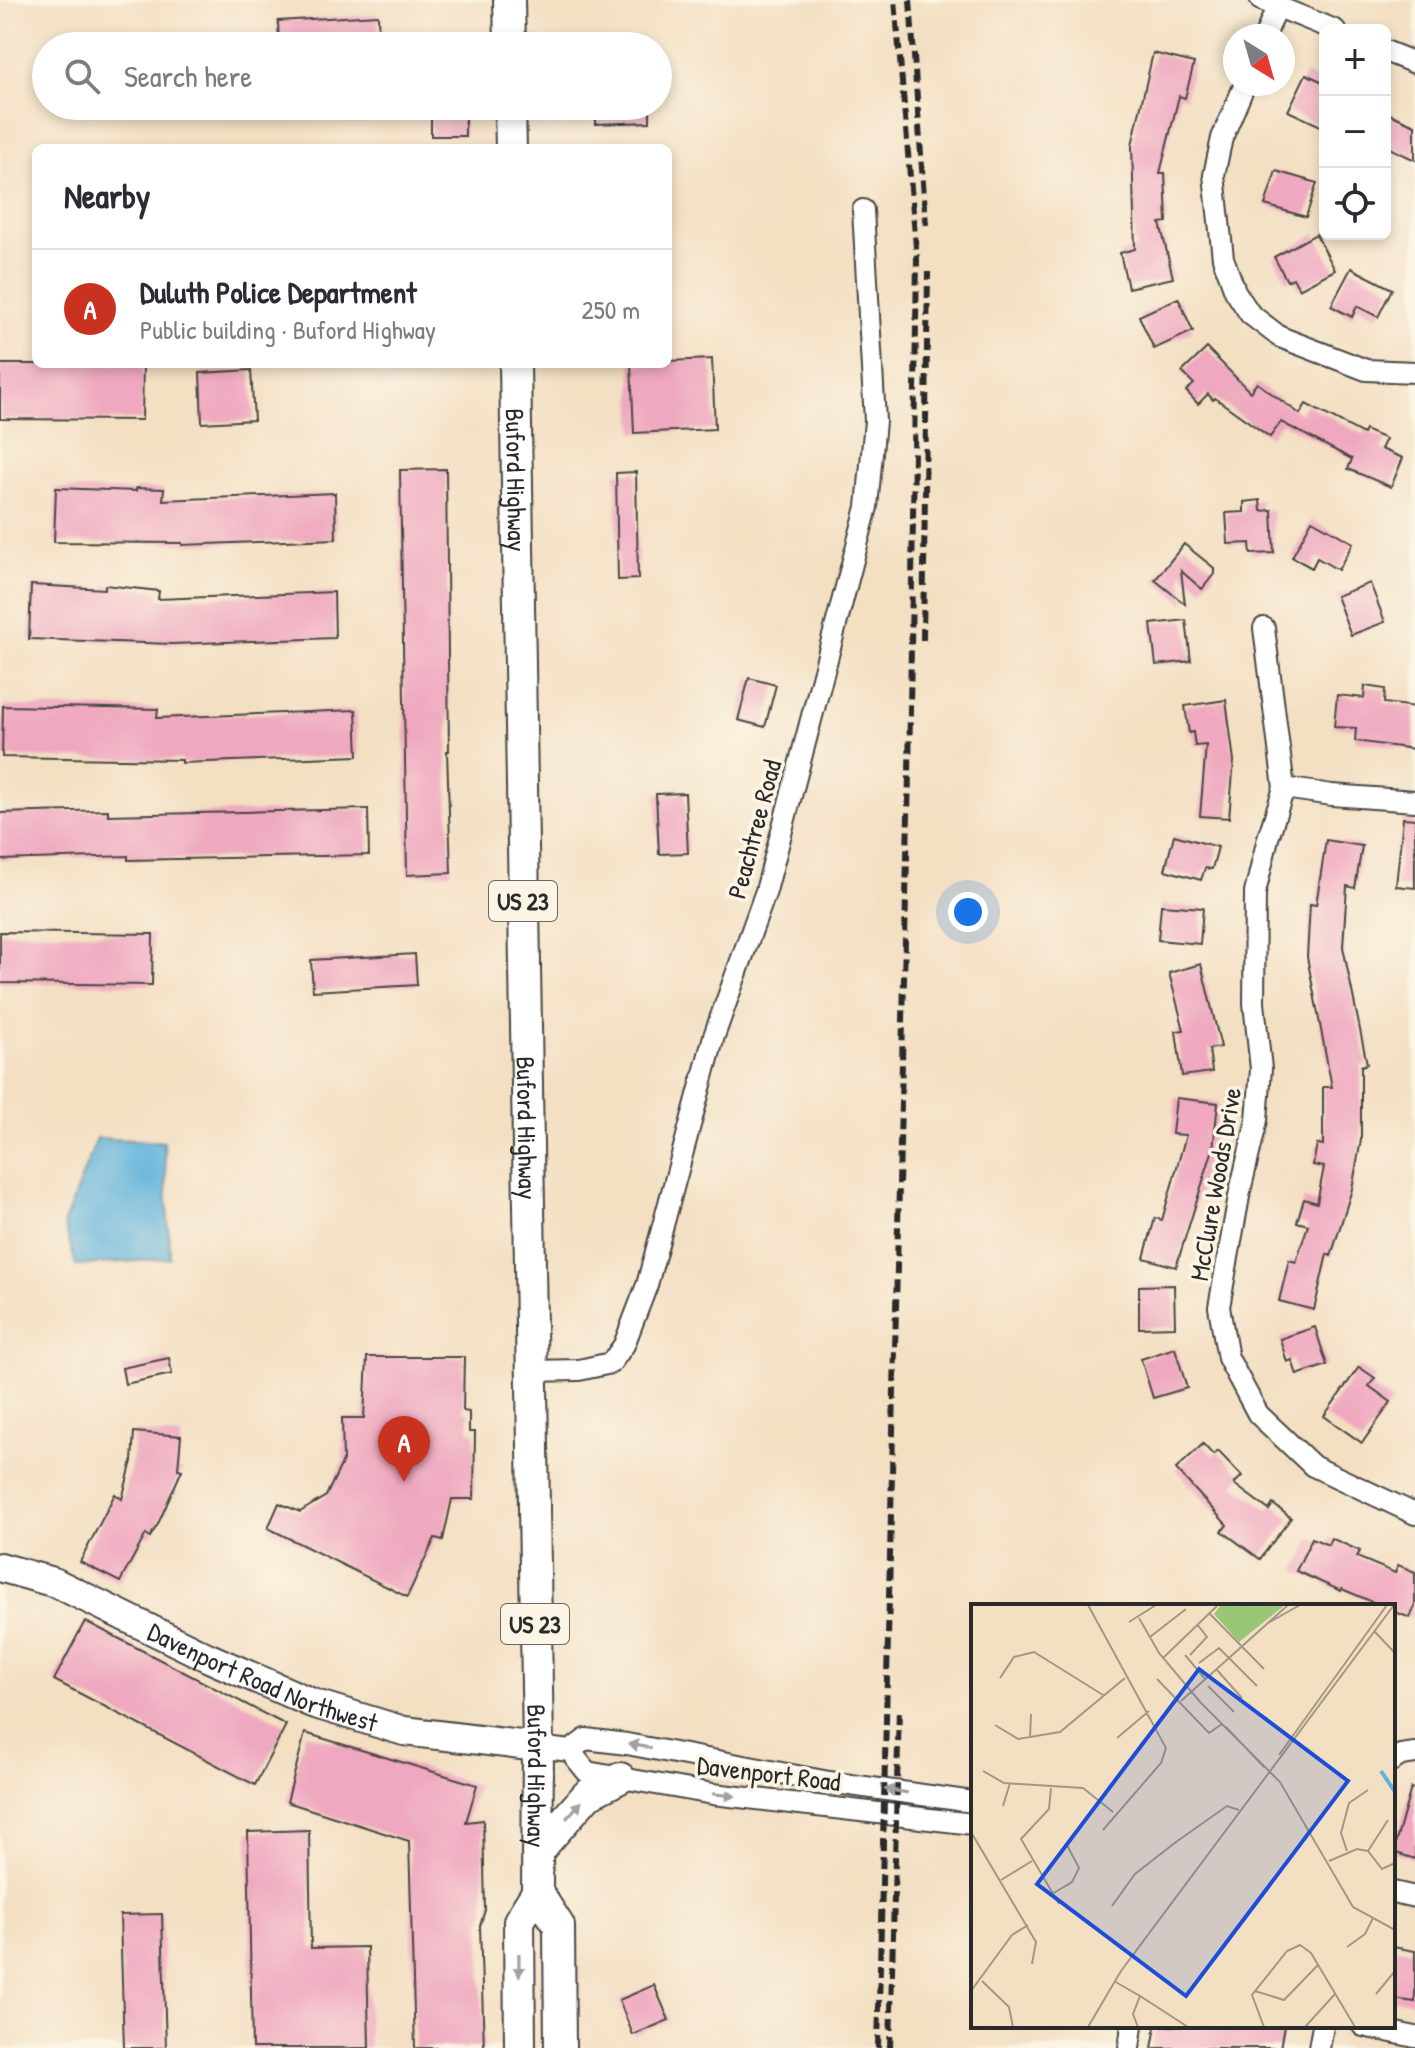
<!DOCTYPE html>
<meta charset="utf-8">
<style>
body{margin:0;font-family:"Patrick Hand",sans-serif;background:#f7f7f7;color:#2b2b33}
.controls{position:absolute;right:24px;top:24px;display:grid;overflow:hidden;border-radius:12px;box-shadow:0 4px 12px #0003}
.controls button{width:72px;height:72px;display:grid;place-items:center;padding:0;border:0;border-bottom:2px solid #e1e1e2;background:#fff;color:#2b2b33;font:40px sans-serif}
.compass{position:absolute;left:1223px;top:24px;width:72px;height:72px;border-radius:50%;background:#fff;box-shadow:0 4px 12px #0003;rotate:143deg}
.you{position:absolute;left:968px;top:912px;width:28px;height:28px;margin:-20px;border:6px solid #fff;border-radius:50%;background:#1a73e8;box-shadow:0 0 0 12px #1a73e833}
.badge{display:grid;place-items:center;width:52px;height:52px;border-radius:50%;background:#c8321e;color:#fff;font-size:26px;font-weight:700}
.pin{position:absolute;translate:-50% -66px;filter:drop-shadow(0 2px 4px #0008)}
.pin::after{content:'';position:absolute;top:42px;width:28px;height:24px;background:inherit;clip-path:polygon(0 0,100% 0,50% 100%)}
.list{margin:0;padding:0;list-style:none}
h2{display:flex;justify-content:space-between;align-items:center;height:104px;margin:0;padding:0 32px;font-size:34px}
h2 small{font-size:26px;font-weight:400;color:#7c7c81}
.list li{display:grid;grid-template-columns:52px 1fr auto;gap:24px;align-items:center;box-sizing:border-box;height:120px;padding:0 32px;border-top:2px solid #e1e1e2}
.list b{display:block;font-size:30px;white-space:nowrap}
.list p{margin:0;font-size:26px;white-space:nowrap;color:#7c7c81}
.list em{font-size:26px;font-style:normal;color:#7c7c81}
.icon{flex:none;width:44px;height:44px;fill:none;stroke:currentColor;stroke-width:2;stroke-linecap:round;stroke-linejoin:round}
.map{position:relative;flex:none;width:1415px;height:2048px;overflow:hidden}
.search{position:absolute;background:#fff;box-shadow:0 4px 12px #0003;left:32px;top:32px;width:640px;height:88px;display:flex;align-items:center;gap:20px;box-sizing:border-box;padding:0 28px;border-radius:44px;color:#7c7c81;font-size:30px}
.panel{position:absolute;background:#fff;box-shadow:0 4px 12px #0003;left:32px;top:144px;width:640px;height:224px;border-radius:12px}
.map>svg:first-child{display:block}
</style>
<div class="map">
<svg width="1415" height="2048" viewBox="0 0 1415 2048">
<rect width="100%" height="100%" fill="#fcf5e5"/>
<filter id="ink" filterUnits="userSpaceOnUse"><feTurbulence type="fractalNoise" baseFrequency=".0125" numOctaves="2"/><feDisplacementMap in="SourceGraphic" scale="16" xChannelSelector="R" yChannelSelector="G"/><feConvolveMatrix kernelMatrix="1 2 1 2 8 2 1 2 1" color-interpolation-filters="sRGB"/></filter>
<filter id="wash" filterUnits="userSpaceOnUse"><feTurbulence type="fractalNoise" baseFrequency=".006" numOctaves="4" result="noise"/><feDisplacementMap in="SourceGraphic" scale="32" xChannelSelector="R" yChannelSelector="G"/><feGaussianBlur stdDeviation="1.8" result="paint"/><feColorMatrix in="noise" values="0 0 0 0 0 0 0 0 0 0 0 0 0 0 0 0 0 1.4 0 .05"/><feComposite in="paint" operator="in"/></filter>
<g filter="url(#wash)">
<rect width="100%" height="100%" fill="#f3dfc2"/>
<path fill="#5fb2db" stroke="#456e83" stroke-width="2" d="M97,1138l67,4 6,116 -94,8 -12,-43z"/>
<g id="blocks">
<g fill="#efa8bf">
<path d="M378,15l1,31h-100l-1,-25z"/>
<path d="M1153,53l41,10 -9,35 -6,-2 -19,77h5l2,49 -7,1 13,55 -45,10 -8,-35 15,-4 -3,-104z"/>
<path d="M1306,74l19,9v45l-37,-17z"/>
<rect x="431" y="106" width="34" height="30"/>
<path d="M596,106h54v16l-54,2z"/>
<path d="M1385,112l30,13v35l-30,-14z"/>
<path d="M1276,171l41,12 -11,34 -41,-12z"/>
<path d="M1316,234l19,36 -36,19 -6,-11 -6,3 -13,-24z"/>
<path d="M1351,268l41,21 -14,28 -21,-11 -5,11 -21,-11z"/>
<path d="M1178,298l15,33 -39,18 -15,-33z"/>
<path d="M1207,348l43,44 7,-9 43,31 6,-10 57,30 2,-4 21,9 -5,10 22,9 -12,29 -43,-18 4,-10 -71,-37 -11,15 -55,-39 -2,2 -5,-6 -10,10 -12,-13 8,-7 -12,-12z"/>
<path d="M712,359l3,70 -81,4 -3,-69h37v-3z"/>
<path d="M0,364h143l-1,56 -142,-1z"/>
<path d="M251,370l3,50 -52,3 -2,-50z"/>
<path d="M446,469l3,282h-2l4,122 -44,2 -7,-405z"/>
<path d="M636,472l2,107 -20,1 -2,-107z"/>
<path d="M56,488l80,3v-3l28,1 -1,11 172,-7 1,46 -154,6v-2l-128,-1z"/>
<path d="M1260,500l1,11 11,-1 2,43 -23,1 -1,-11 -22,1 -2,-31 18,-1v-10z"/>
<path d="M1312,520l41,23 -15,27 -21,-12 -5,10 -20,-11z"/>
<path d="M1184,544l30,24v6l-12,15 -21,-18 4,33 -30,-24z"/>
<path d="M1370,583l15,39 -34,13 -15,-39z"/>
<path d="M31,585l74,4v-4l54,6 -1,8 176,-7 1,46 -162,6 -144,-5z"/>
<path d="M1186,620l5,41 -35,4 -5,-41z"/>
<path d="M749,678l27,7 -11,42 -27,-7z"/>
<path d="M1365,686l20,3 -1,14 31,4 -1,42 -59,-8 1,-13 -22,-1 3,-32 27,3z"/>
<path d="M1226,700l8,61 -5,57 -29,-2 6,-71 -11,1 -2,-14 -4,1 -4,-27z"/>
<path d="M3,706l155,3 -1,9 199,-8 2,46 -176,7v-3l-180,-3z"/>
<path d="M685,793l3,60 -29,1 -3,-60z"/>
<path d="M368,809l1,46 -241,5v-4l-128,4v-47l108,-3v5z"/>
<path d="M1403,818l12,1v69l-19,-2z"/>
<path d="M1174,835l44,12 -6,22 -7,-1 -4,12 -36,-10z"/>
<path d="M1326,840l36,6 -7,42 -8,-2 -4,61 24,117 -6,2v74l-9,49 -21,67 -4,-2 -13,56 -35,-9 10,-41 7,2 12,-37 -11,-3 7,-23 13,4 7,-36 -11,-2 4,-21 6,1v-58h9l-25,-130 3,-53 6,1z"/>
<path d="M1161,905l42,3 -3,36 -42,-4z"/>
<path d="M0,932l153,2 -1,51 -152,-2z"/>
<path d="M415,954l2,31 -104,6 -2,-31z"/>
<path d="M1201,964l20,83 -12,2 3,23 -30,4 -6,-45 8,-1 -15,-57z"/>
<path d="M1176,1098l42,5 -5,46 -37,118 -32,-9 11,-40 7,2 24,-85 -14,-1z"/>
<path d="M1174,1285l1,42 -36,1v-42z"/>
<path d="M1315,1327l12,38 -30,10 -5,-15 -5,2 -7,-23z"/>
<path d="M1175,1348l12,40 -34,10 -12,-39z"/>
<path d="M367,1357h97l-1,54 6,1v20h6l-1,67h-22l-9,41 -8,-2 -28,59 -139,-69 11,-25 21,9 26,-16 17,-35 -1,-43h22z"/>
<path d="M169,1358l3,16 -47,10 -3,-16z"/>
<path d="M1359,1367l16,11 -6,8 22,16 -29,41 -38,-27z"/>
<path d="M134,1432l47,4 -3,33 4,1 -24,54 -8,13 -4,-3 -26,48 -40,-20 35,-68 7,5 10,-38z"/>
<path d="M1203,1444l10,11 5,-4 24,25 -8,8 35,26 4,-6 18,14 -31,41 -38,-28 5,-6 -51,-56z"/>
<path d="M1312,1538l16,7 3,-7 29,13 -3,6 38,16 3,-8 17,7v34l-5,12 -17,-7v-5h-11l-40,-17 -1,2 -45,-20z"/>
<path d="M85,1621l201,104 -31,60 -201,-105z"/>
<path d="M305,1733l172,52 -11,37 17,-2 2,90 -5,16 4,122h-69l-6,-207 -122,-39z"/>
<path d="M1411,1788l4,1v70l-22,-7z"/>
<path d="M309,1830l2,118 56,-1 2,101h-117l-4,-216z"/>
<path d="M162,1914l4,134h-42l-4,-133z"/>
<path d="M1393,1947l22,4v51l-22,-3z"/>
<path d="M654,1985l15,35 -36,15 -14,-35z"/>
<path d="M1156,2026h128l-4,22h-128z"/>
</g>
</g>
</g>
<g filter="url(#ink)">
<use href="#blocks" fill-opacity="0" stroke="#494642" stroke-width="2"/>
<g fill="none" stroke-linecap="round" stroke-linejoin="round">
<defs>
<g id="street">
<path d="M1261,0l74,30"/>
<path d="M1265,36l12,-29"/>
<path d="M1385,51l30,12"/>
<path d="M1245,84l-23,54 -8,37 9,83 12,33 15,23 30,23 86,33 49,2"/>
<path d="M1264,628l20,160 -16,50 -13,55 -1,110 7,66 -4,51 -17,71 -21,116 9,51 30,56 55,52 102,48"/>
<path d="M1284,788l48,7 83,6"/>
<path d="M530,1371l49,-1 32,-7 13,-18 23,-60 67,-249 52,-145 101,-384 8,-86 -12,-211"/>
<path d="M538,1747l32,4 17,21 126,22 260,30"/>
<path d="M570,1751l16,-12 41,5 202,38 144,20"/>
<path d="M1393,1760l8,-5 14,-2"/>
<path d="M1393,1892l22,5"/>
<path d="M1363,2026l52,11"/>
<path d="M1129,2048l3,-22"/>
<path d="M1319,2048l4,-22"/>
</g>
<g id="secondary">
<path id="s1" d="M0,1567l56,16 151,74 105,46 92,28 134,16"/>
</g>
<g id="primary">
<path d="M509,0l1,46"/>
<path d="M510,106l1,42"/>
<path id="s2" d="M515,364l23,1383 -1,145 -18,29 1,127"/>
<path d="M537,1852l50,-57 33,-17"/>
<path d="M537,1892l22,34 1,122"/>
</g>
</defs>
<use href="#street" stroke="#494642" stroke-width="24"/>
<use href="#secondary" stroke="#494642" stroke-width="32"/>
<use href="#primary" stroke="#494642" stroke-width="34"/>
<use href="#street" stroke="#fff" stroke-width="20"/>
<use href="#secondary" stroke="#fff" stroke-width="28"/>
<use href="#primary" stroke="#fff" stroke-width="30"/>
<g stroke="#2b2b2b" stroke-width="6" stroke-dasharray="12 6" stroke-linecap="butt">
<path d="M910,0l16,225"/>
<path d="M923,640l5,-368"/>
<path d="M878,2048l31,-1274 8,-515 -22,-259"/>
<path d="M890,2048l9,-340"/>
</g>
</g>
<defs><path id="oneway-solid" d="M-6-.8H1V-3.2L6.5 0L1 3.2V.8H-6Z" transform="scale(2)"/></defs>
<g fill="#a0a0a0">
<use href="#oneway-solid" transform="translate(640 1746) rotate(-169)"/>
<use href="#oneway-solid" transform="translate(896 1791) rotate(-171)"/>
<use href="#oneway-solid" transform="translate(724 1795) rotate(6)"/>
<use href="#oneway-solid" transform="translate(574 1810) rotate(-48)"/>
<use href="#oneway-solid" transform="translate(519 1965) rotate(89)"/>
</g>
</g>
<g text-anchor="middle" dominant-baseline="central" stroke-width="7" stroke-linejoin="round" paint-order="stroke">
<g fill="#fcf5e5" stroke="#6a6863" stroke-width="2">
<rect x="489" y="881" width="68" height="40" rx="6"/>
<rect x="501" y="1604" width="68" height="40" rx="6"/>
</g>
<g font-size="24" font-weight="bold" fill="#2b2b2b">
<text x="523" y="901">US 23</text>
<text x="535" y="1624">US 23</text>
</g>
<g font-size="26" fill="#2b2b2b" stroke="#fcf5e5">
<text stroke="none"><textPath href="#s2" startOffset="116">Buford Highway</textPath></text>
<text transform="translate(754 829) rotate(-75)">Peachtree Road</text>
<text stroke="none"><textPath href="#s2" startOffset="764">Buford Highway</textPath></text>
<text transform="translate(1215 1184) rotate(-80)">McClure Woods Drive</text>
<text stroke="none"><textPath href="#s1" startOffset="286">Davenport Road Northwest</textPath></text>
<text transform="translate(769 1773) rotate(7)">Davenport Road</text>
<text stroke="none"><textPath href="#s2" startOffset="1412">Buford Highway</textPath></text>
</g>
</g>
<g transform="translate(971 1604)">
<rect width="424" height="424" fill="#f3dfc2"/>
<path d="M250,1h64l-46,37 -25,-28z" fill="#9ac775"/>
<path fill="none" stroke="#5fb2db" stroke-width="4" d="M410,167l14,21"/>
<path fill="none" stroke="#a39786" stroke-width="2" d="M117,1l78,143 -5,15 -58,67M238,9l55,56M168,14l20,35 42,50 79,79 73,125 42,23M158,18l27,-17M297,19l32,-18M404,28l20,21M179,33l36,-28M214,51l21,25M219,51l17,-18 -10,-13M192,54l55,-53M228,59l20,-15 38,38M246,66l25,28M29,74l14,-21 20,-5 69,43M186,75l52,54 13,-9M237,82l26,26M210,97l107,-96M24,121l23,14 42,-7 65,-54M255,123l38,40M59,134l1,-24M146,134l32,-27M308,151l108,-150M12,167l21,12 79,5 30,24M80,184l-2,21 -28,30 38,65M32,202l7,-23M0,228l65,110 -4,22M376,247l-6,-18 8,-30 19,-13M397,247l20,-31M358,257l28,-12 11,2 14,18 13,-6M30,276l31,-19M81,290l20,-12 7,-14 -12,-23M141,302l23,-32 41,-32 51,-36 12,4M376,343l18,-13 8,-16M11,377l27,26 4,20M143,377l26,15M0,387l41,-56 16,-10M284,387l29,9 34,-35M405,390l19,-23M117,423l33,-56 273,-366M167,423l-5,-13 7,-18 48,31M293,423l-12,-32 35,-44 13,-6 11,8 44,74M334,423l30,-33"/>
<path fill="#1d4ed8" fill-opacity="0.15" stroke="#1d4ed8" stroke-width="4" d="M228,65l149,112 -162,215 -149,-112z"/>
<rect width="424" height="424" fill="none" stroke="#2b2b2b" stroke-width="4"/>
</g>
</svg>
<div class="controls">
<button>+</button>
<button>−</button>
<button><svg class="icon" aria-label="locate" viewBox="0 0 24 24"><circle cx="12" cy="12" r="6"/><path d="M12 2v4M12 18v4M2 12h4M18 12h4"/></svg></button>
</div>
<svg class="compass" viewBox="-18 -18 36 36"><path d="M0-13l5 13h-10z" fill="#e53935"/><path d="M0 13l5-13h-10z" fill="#7c7c81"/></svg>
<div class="you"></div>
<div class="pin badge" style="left:404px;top:1482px">A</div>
<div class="search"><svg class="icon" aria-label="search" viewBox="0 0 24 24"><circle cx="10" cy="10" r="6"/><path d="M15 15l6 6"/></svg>Search here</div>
<section class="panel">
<h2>Nearby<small></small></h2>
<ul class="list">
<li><span class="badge">A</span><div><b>Duluth Police Department</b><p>Public building · Buford Highway</p></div><em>250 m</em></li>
</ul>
</section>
</div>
